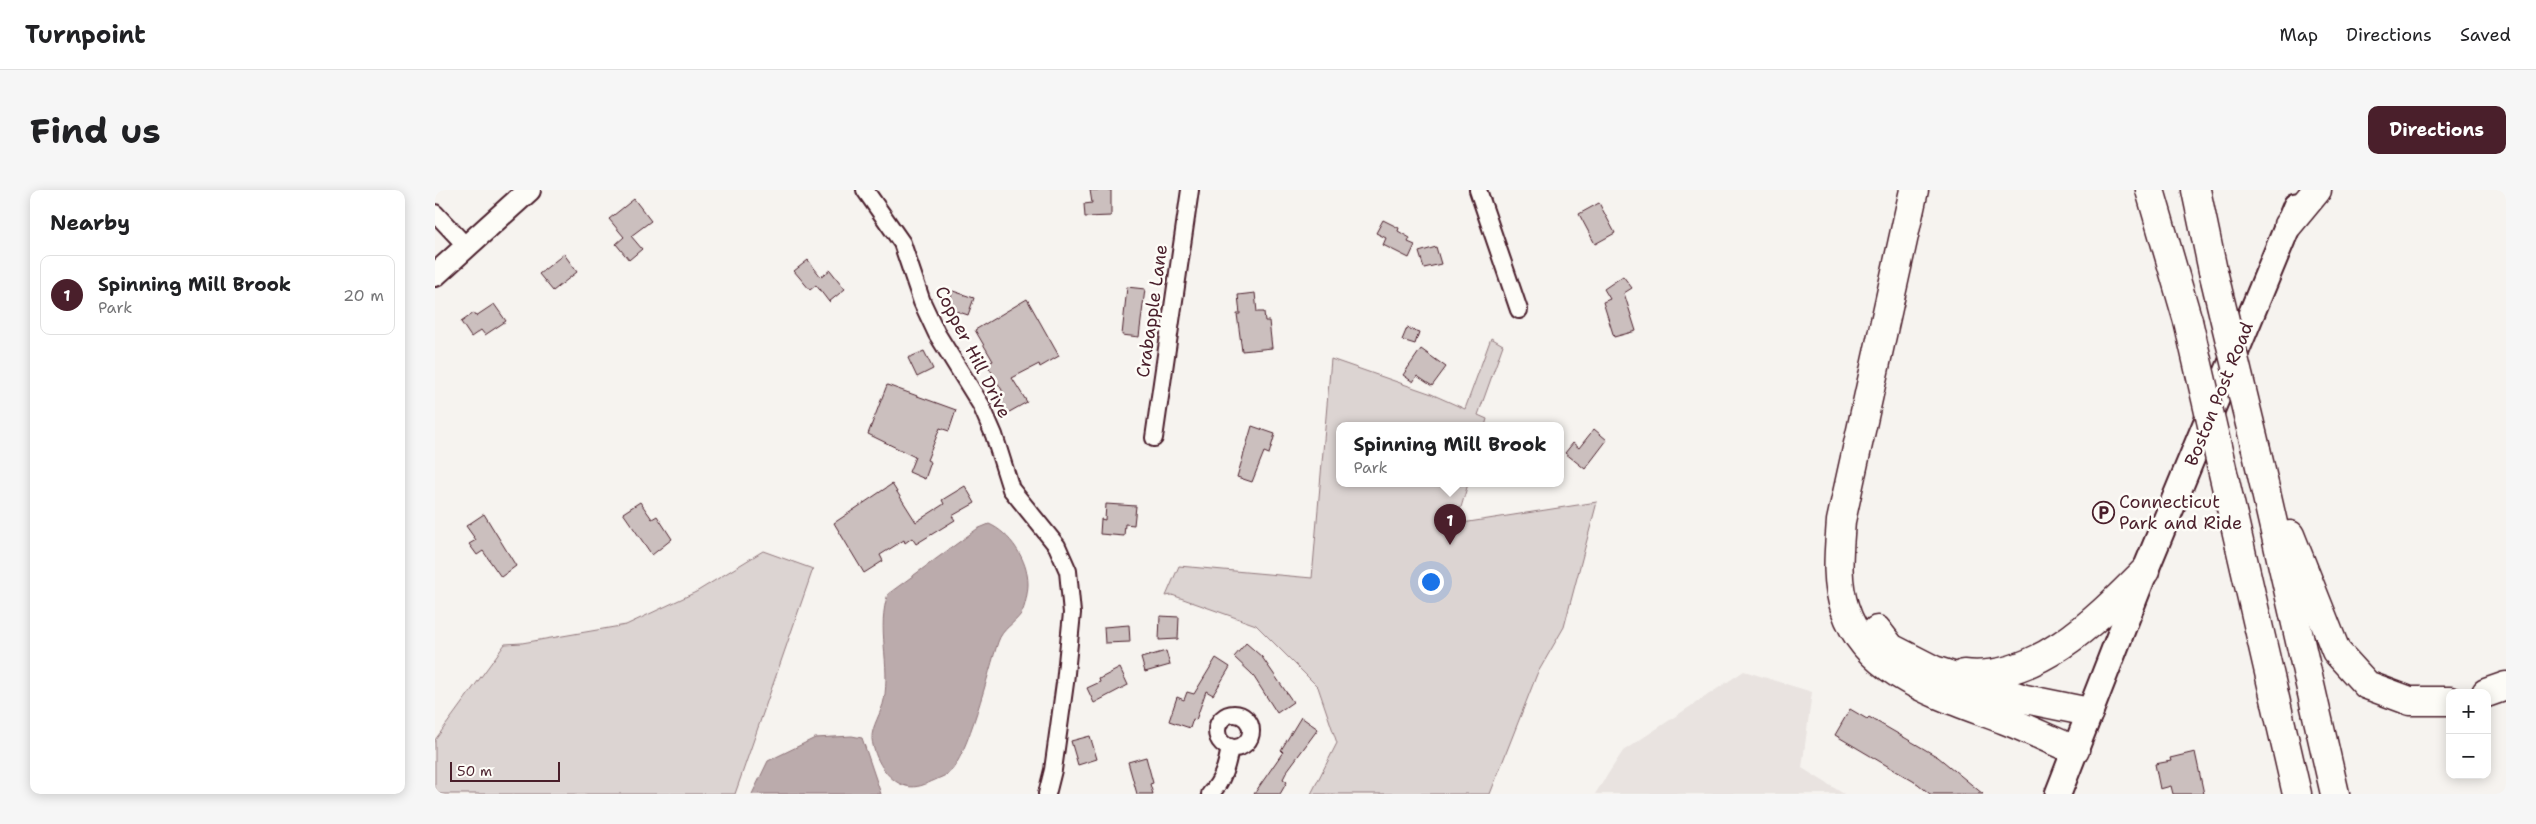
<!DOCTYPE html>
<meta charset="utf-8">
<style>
body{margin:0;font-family:"Shantell Sans",sans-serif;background:#f6f6f6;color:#202124}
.controls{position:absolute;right:15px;bottom:15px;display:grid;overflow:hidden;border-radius:10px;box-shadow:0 2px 12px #0003}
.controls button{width:45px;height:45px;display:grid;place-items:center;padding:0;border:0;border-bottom:1px solid #e0e0e0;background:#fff;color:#202124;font:25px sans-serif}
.scale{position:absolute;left:15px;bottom:12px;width:110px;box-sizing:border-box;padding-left:5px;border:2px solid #4a1f2b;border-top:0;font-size:14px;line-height:18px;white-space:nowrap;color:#4a1f2b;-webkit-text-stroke:4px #fdfcf7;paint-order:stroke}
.you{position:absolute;left:995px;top:391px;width:18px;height:18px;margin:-12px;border:4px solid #fff;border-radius:50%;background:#1a73e8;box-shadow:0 0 0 8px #1a73e833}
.badge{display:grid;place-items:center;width:32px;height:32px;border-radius:50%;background:#4a1f2b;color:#fff;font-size:16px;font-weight:700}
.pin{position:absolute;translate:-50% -41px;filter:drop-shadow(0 1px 2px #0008)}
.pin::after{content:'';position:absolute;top:26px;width:18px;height:15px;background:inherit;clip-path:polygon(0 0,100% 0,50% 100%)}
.popup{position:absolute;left:901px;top:232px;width:228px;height:65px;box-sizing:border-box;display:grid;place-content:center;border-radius:10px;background:#fff;filter:drop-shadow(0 1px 4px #0005);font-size:16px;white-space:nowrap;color:#757577}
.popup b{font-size:19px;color:#202124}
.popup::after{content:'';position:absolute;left:50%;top:100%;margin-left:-10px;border:10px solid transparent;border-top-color:#fff}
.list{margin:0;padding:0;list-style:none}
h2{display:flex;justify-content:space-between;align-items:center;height:65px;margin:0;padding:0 20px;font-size:21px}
h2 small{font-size:16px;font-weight:400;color:#757577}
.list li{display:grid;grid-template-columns:32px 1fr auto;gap:15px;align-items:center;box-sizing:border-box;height:80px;margin:0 10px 10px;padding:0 10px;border:1px solid #e0e0e0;border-radius:10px}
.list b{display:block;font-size:19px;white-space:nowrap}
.list p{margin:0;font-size:16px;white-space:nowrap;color:#757577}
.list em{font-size:16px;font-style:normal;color:#757577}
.map{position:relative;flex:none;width:2071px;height:604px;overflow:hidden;border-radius:10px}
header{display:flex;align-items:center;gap:30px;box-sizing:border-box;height:70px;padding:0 25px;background:#fff;border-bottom:1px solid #e0e0e0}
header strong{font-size:24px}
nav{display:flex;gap:28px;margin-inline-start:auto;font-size:18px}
.intro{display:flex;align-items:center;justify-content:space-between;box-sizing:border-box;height:120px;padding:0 30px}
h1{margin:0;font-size:35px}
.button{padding:12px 22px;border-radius:10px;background:#4a1f2b;color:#fff;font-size:18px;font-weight:700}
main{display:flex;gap:30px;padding:0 30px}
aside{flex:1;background:#fff;border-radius:10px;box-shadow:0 2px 12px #0003}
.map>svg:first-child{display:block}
</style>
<header>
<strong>Turnpoint</strong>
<nav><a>Map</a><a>Directions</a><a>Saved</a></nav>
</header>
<div class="intro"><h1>Find us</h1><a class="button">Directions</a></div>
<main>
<aside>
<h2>Nearby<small></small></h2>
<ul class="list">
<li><span class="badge">1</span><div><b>Spinning Mill Brook</b><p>Park</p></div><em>20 m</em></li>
</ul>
</aside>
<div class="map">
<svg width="2071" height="604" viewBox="0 0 2071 604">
<rect width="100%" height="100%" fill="#f6f3ef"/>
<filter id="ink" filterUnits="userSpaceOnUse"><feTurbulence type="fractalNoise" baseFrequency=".02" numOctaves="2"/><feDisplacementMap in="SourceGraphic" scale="10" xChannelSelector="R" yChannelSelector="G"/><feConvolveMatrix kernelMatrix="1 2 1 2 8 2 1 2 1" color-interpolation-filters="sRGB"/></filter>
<g filter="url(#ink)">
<path fill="#e9e3e0" d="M1309,481l68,21 -10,76 42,26h-249l28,-43z"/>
<g fill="#dcd4d2" stroke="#937a7e">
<path d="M1056,148l12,7 -25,70 9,4 -2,7h-145v58h128l-12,40 141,-22 -33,125 -27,47 -47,120h-179l26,-51 -19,-56 -62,-62 -84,-30 -6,1 13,-30 133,12 19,-219 98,34 36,16z"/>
<path d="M328,361l50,18 -78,225h-300v-54l70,-96 17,-1 104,-18 70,-33z"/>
</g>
<g fill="#bbabac" stroke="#8e7378">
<path d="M554,334c21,9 39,36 39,60 0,7 -3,24 -7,30 -8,11 -18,14 -23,28 -9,27 -30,115 -49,131 -4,3 -10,5 -14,7 -9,4 -19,9 -29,6 -19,-5 -32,-28 -34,-47 -1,-12 10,-27 12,-39 7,-36 -8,-72 4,-106l89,-65z"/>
<path d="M417,546l10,2 19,56h-129l16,-33 47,-23z"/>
</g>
<g fill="#cbbfbe" stroke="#4a1f2b">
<path d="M655,0h21v26l-26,1 -1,-13 8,-1z"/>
<path d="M199,9l17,22 -20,15 11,13 -13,11 -13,-16 8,-7 -15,-18z"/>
<path d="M1164,13l16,30 -20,11 -16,-30z"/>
<path d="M948,30l16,8 -1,3 12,7 -2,4 7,3 -6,13 -26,-13 3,-7 -10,-5z"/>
<path d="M1001,57l5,17 -17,4 -5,-16z"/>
<path d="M129,64l13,18 -24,19 -14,-17z"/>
<path d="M373,70l13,17 9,-7 15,19 -16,13 -13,-17 -6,5 -16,-19z"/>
<path d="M1188,86l9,12 -8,5 12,38 -22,6 -11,-35 7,-3 -6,-10z"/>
<path d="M692,97l18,2 -6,48 -17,-2z"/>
<path d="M518,101l21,7 -6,17 -21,-7z"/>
<path d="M820,103l2,19h7l1,9h4l3,27 -30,3 -5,-37h3l-2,-19z"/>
<path d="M592,109l32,57 -19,11 -1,-3 -27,14 15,24 -23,13 -10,-17 9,-6 -16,-28 6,-3 -18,-31z"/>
<path d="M59,114l12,17 -21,14 -4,-5 -10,7 -10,-15 13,-9 2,3z"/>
<path d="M972,138l12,4 -4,12 -13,-4z"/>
<path d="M986,159l25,18 -14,19 -15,-10 -4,6 -10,-7z"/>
<path d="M489,161l9,18 -16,8 -9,-19z"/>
<path d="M452,195l69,25 -7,21 -9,-3 -13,32 4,2 -6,17 -16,-7 6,-15 -47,-23z"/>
<path d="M817,236l23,8 -6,20 -5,-2 -12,30 -15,-5z"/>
<path d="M1159,239l13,11 -22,29 -20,-16 8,-10 6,5z"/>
<path d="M457,294l24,38 28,-18 -2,-4 23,-14 10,17 -23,13 3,4 -39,24 -4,-6 -7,5 -1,-3 -24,15 3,6 -19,12 -30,-50z"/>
<path d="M205,312l12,17 5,-3 15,23 -20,16 -29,-42z"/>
<path d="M671,314l30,2 -2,19 -9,-1 -1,12 -24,-2 1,-15 4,1z"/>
<path d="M49,324l32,52 -15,11 -18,-26 -6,4 -8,-11 7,-4 -10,-14z"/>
<path d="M725,426l19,1 -1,22 -19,1z"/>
<path d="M694,435l1,17 -25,1 -1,-16z"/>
<path d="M811,453l16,14 31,45 -16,11 -25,-39 -18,-17z"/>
<path d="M731,461l4,14 -25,7 -4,-14z"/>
<path d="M781,468l14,9 -17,28 -7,-4 -10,29 -3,-1 -3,9 -21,-7 8,-24 7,3 3,-8 7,2z"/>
<path d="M685,478l8,17 -34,18 -7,-15 13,-6 -1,-3z"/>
<path d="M1415,519l17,10 2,-2 69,40 45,37h-53l-12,-10 -83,-49z"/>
<path d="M866,527l17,12 -31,42 -4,8 4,3 -7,12h-26l29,-42 -2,-2z"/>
<path d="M655,546l7,23 -19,6 -7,-24z"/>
<path d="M1760,562l9,42h-31l-2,-8 -11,3 -5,-25 16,-3 -1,-3z"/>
<path d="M711,567l7,26 -3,1 3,10h-16l-9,-32z"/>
</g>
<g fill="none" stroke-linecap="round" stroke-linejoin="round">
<defs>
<g id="street">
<path d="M430,0l37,53 20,59 15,32 44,71 13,30 17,54 46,57 11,25 4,42 -7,70 -12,87 -6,24"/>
<path d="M1043,0l41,120"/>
<path d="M0,23l32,34"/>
<path d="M719,248l36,-248"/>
<circle cx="799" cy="541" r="17"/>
<path d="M775,604c13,-13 17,-29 20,-47"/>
</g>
<path id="secondary" d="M0,85l94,-85"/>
<path id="primary" d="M1623,604l87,-223 151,-365"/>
<g id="highway">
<path d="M1479,0l-73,331c-2,29 -6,59 4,88 22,68 101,88 160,111 24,9 47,21 70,30"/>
<path d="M1715,0l38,131"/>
<path d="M1761,0l17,81"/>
<path d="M1853,35l29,-35"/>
<path d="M1821,259l79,345"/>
<path d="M1798,326l64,278"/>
<path d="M1855,345l46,116 31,34 43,16h40"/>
<path d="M1442,440l14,18 43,22 91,29 64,13"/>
<path d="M1529,484c73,8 134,-56 181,-103"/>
<path d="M2051,503l20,-7"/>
</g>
</defs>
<use href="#street" stroke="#4a1f2b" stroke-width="20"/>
<use href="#secondary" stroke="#4a1f2b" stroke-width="26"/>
<use href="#primary" stroke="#4a1f2b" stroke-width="29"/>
<use href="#highway" stroke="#4a1f2b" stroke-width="31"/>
<use href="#street" stroke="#fdfcf7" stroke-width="16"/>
<use href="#secondary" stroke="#fdfcf7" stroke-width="22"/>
<use href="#primary" stroke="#fdfcf7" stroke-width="25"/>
<use href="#highway" stroke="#fdfcf7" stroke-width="28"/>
<defs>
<g id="highway-bridge">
<path d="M1778,81l43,178"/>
<path d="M1753,131l45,195"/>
</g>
</defs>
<use href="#highway-bridge" stroke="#4a1f2b" stroke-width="31" stroke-linecap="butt"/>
<use href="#highway-bridge" stroke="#fdfcf7" stroke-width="28"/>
</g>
</g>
<defs>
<symbol id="parking-ring" viewBox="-11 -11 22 22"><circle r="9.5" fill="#fdfcf7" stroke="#4a1f2b" stroke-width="1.5"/><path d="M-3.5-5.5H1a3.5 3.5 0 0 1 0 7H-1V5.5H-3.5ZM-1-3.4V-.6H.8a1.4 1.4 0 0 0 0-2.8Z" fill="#4a1f2b"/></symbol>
</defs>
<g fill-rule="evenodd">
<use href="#parking-ring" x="1656" y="310" width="25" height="25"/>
</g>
<g text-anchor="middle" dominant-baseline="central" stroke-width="5" stroke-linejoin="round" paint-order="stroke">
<g font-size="18" fill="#4a1f2b" stroke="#fdfcf7">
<text transform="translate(717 121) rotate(-82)">Crabapple Lane</text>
<text transform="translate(538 162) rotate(63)">Copper Hill Drive</text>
<text transform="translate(1784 204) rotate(-68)">Boston Post Road</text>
</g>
<g font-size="18" fill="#4a1f2b" stroke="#fdfcf7" text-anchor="start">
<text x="1684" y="312">Connecticut<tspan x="1684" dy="21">Park and Ride</tspan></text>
</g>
</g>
</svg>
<div class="controls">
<button>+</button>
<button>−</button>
</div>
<div class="scale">50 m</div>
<div class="you"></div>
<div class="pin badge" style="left:1015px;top:355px">1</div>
<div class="popup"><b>Spinning Mill Brook</b>Park</div>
</div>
</main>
